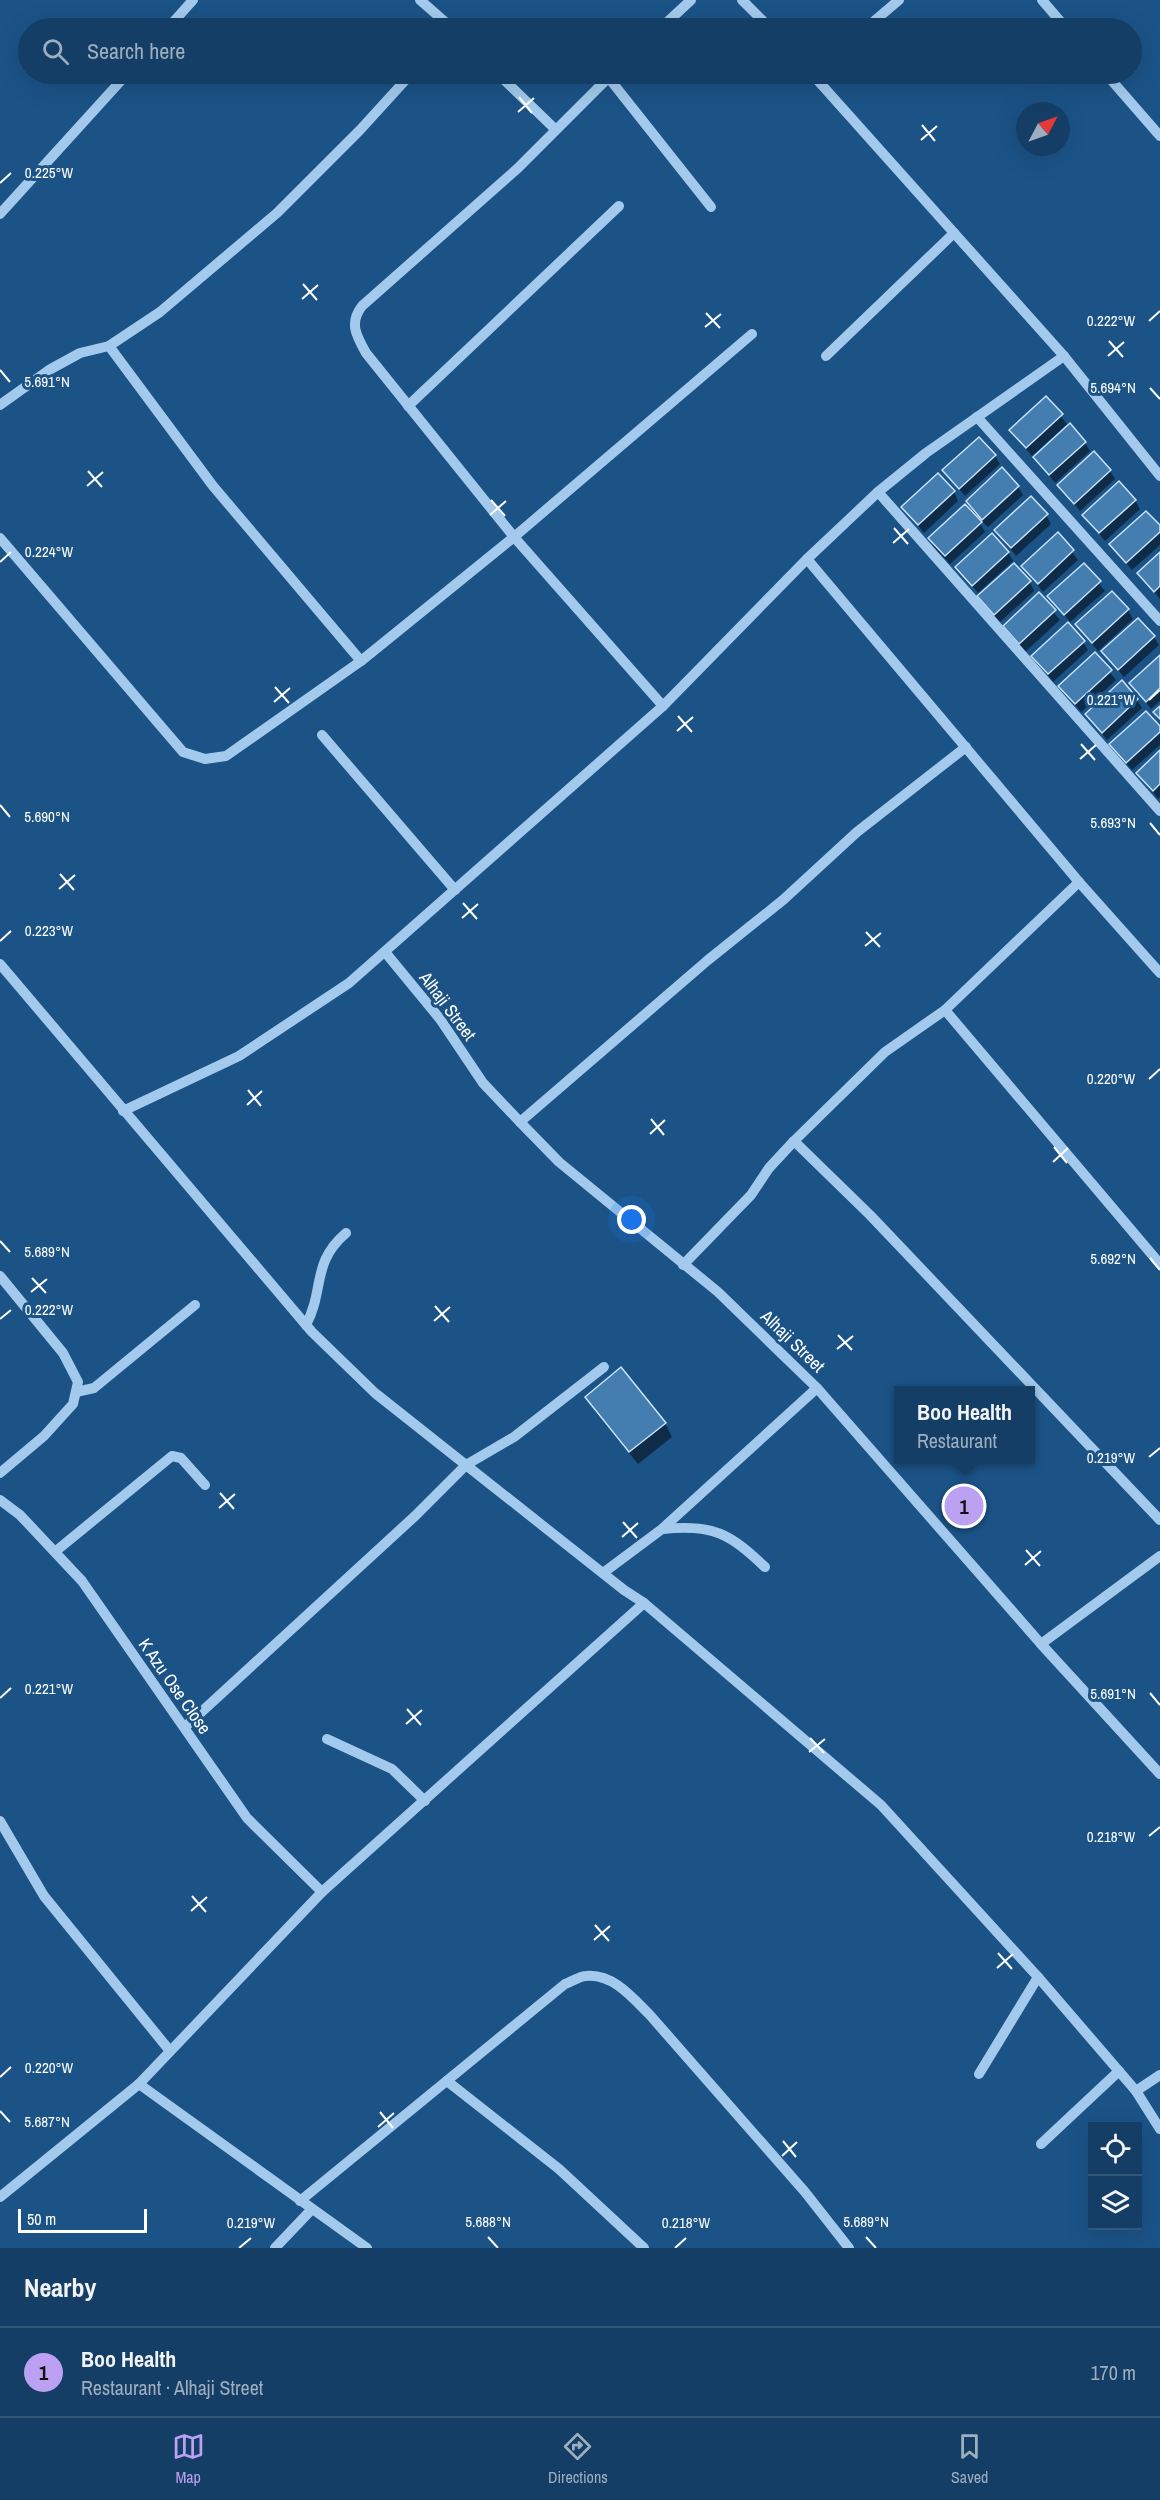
<!DOCTYPE html>
<meta charset="utf-8">
<style>
body{margin:0;font-family:"Archivo Narrow",sans-serif;background:#21496e;color:#f1f3f6}
.controls{position:absolute;right:18px;bottom:18px;display:grid;overflow:hidden;border-radius:0px;box-shadow:0 6px 24px #0002}
.controls button{width:54px;height:54px;display:grid;place-items:center;padding:0;border:0;border-bottom:2px solid #335779;background:#143e65;color:#f1f3f6;font:30px sans-serif}
.compass{position:absolute;left:1016px;top:102px;width:54px;height:54px;border-radius:50%;background:#143e65;box-shadow:0 6px 24px #0002;rotate:49deg}
.scale{position:absolute;left:18px;bottom:15px;width:129px;box-sizing:border-box;padding-left:6px;border:3px solid #fff;border-top:0;font-size:16px;line-height:21px;white-space:nowrap;color:#fff;-webkit-text-stroke:4px #1b5387;paint-order:stroke}
.you{position:absolute;left:632px;top:1220px;width:21px;height:21px;margin:-15px;border:4px solid #fff;border-radius:50%;background:#1a73e8;box-shadow:0 0 0 9px #1a73e833}
.badge{display:grid;place-items:center;width:39px;height:39px;border-radius:50%;background:#bca0f2;color:#111;font-size:20px;font-weight:700}
.pin{position:absolute;translate:-50% -50%;border:3px solid #fff;box-shadow:0 2px 6px #0006}
.popup{position:absolute;left:894px;top:1386px;width:141px;height:78px;box-sizing:border-box;display:grid;place-content:center;border-radius:0px;background:#143e65;filter:drop-shadow(0 2px 4px #0005);font-size:20px;white-space:nowrap;color:#9daebf}
.popup b{font-size:22px;color:#f1f3f6}
.popup::after{content:'';position:absolute;left:50%;top:100%;margin-left:-12px;border:12px solid transparent;border-top-color:#143e65}
.list{margin:0;padding:0;list-style:none}
h2{display:flex;justify-content:space-between;align-items:center;height:78px;margin:0;padding:0 24px;font-size:26px}
h2 small{font-size:20px;font-weight:400;color:#9daebf}
.list li{display:grid;grid-template-columns:39px 1fr auto;gap:18px;align-items:center;box-sizing:border-box;height:90px;padding:0 24px;border-top:2px solid #335779}
.list b{display:block;font-size:22px;white-space:nowrap}
.list p{margin:0;font-size:20px;white-space:nowrap;color:#9daebf}
.list em{font-size:20px;font-style:normal;color:#9daebf}
.icon{flex:none;width:33px;height:33px;fill:none;stroke:currentColor;stroke-width:2;stroke-linecap:round;stroke-linejoin:round}
.map{position:relative;flex:none;width:1160px;height:2248px;overflow:hidden}
.search{position:absolute;background:#143e65;box-shadow:0 6px 24px #0002;left:18px;right:18px;top:18px;height:66px;display:flex;align-items:center;gap:15px;box-sizing:border-box;padding:0 21px;border-radius:33px;color:#9daebf;font-size:22px}
.sheet{height:168px;background:#143e65}
nav{display:flex;justify-content:space-around;align-items:center;box-sizing:border-box;height:84px;border-top:2px solid #335779;background:#143e65;font-size:16px;color:#9daebf}
nav a{display:grid;justify-items:center;gap:3px}
nav .on{color:#bca0f2}
.map>svg:first-child{display:block}
</style>
<div class="map">
<svg width="1160" height="2248" viewBox="0 0 1160 2248">
<rect width="100%" height="100%" fill="#1b5387"/>
<g fill="#0007">
<path d="M1046,398l21,26 -35,32 -21,-26z"/>
<path d="M1085,443l5,8 -35,32 -20,-26z"/>
<path d="M995,456l5,8 -35,32 -21,-25z"/>
<path d="M1110,471l5,8 -35,32 -21,-25z"/>
<path d="M1018,487l5,8 -35,32 -11,-10 8,15 -35,32 -16,-17 -4,-9 46,-22 -9,-14z"/>
<path d="M954,492l4,9 -34,32 -21,-26z"/>
<path d="M1135,500l5,9 -35,32 -21,-26z"/>
<path d="M1046,515l5,9 -35,32 -20,-26z"/>
<path d="M1160,528v17l-28,25 -21,-25z"/>
<path d="M1058,534l20,26 -35,32 -20,-26z"/>
<path d="M1008,552l5,9 -35,32 -21,-26z"/>
<path d="M1160,554v45l-21,-25z"/>
<path d="M1084,565l21,26 -35,31 -21,-25z"/>
<path d="M1030,582l4,9 -34,31 -21,-25z"/>
<path d="M1039,594l21,26 -35,32 -16,-18z"/>
<path d="M1128,610l5,9 -35,32 -21,-26z"/>
<path d="M1154,637l5,8 -35,32 -21,-25z"/>
<path d="M1083,642l5,8 -35,32 -20,-26z"/>
<path d="M1095,654l21,26 -35,32 -21,-26z"/>
<path d="M1160,657v44l-9,8 -20,-26z"/>
<path d="M1137,700l5,8 -35,32 -20,-25z"/>
<path d="M1160,728v17l-28,25 -21,-25z"/>
<path d="M1160,752v45l-2,2 -20,-26z"/>
<path d="M587,1397l78,26 7,14 -34,27 -44,-54z"/>
</g>
<g fill="#447db0" stroke="#c8e2f9" stroke-width="1.5">
<path d="M1046,396l17,18 -37,34 -17,-18z"/>
<path d="M1070,423l16,19 -37,33 -16,-18z"/>
<path d="M979,437l17,18 -37,34 -17,-19z"/>
<path d="M1094,451l17,19 -37,34 -17,-19z"/>
<path d="M1002,467l17,19 -37,34 -16,-19z"/>
<path d="M938,473l17,18 -37,34 -17,-18z"/>
<path d="M1119,481l17,19 -37,33 -17,-18z"/>
<path d="M1031,496l17,18 -37,34 -17,-18z"/>
<path d="M965,504l17,18 -37,34 -17,-18z"/>
<path d="M1146,511l14,14v7l-34,31 -17,-19z"/>
<path d="M1058,532l16,18 -36,34 -17,-18z"/>
<path d="M992,533l17,19 -37,34 -17,-19z"/>
<path d="M1160,552v34l-6,6 -17,-19z"/>
<path d="M1014,563l17,18 -37,34 -17,-19z"/>
<path d="M1084,563l17,18 -37,34 -17,-19z"/>
<path d="M1112,591l17,18 -37,34 -17,-19z"/>
<path d="M1039,592l17,18 -37,34 -16,-18z"/>
<path d="M1138,618l17,18 -37,34 -17,-19z"/>
<path d="M1068,622l17,19 -37,33 -17,-18z"/>
<path d="M1095,652l17,18 -37,34 -17,-18z"/>
<path d="M1160,655v33l-14,14 -17,-19z"/>
<path d="M1122,680l16,19 -36,34 -17,-19z"/>
<path d="M1160,706v13l-7,-7z"/>
<path d="M1146,711l14,15v6l-34,31 -17,-19z"/>
<path d="M1160,750v34l-7,7 -17,-18z"/>
<path d="M621,1367l45,56 -37,29 -44,-55z"/>
</g>
<g fill="none" stroke-linecap="round" stroke-linejoin="round">
<g stroke="#a3caec" stroke-width="10">
<path d="M420,0l32,28"/>
<path d="M742,0l28,28"/>
<path d="M1042,0l24,28"/>
<path d="M168,28l25,-28"/>
<path d="M661,28l30,-28"/>
<path d="M866,28l33,-28"/>
<path d="M498,74l57,55"/>
<path d="M612,74l-94,94 -156,138c-13,17 -6,29 4,47l148,184 149,169"/>
<path d="M812,74l252,282 96,120"/>
<path d="M1106,74l54,62"/>
<path d="M608,77l103,130"/>
<path d="M0,214l127,-140"/>
<path d="M109,346l104,140 148,175"/>
<path d="M826,356l128,-123"/>
<path d="M0,405l49,-35 31,-17 29,-7 51,-34 117,-99 83,-83 51,-56"/>
<path d="M408,406l211,-200"/>
<path d="M977,417l183,204"/>
<path d="M878,492l282,319"/>
<path d="M0,538l183,214 22,7 21,-3 135,-95 153,-124 238,-203"/>
<path d="M807,559l272,323 81,91"/>
<path d="M322,735l133,155"/>
<path d="M385,952l55,67 43,64 37,39 39,40 159,130 99,96 224,256 119,130"/>
<path d="M0,964l312,368 63,61 249,197 20,13 237,202 157,172 98,114 24,38"/>
<path d="M945,1010l215,254"/>
<path d="M123,1111l116,-55 110,-73 314,-277 144,-147 71,-67 48,-39 138,-97"/>
<path d="M520,1122l188,-162 75,-60 74,-68 109,-85"/>
<path d="M794,1141l76,74 290,305"/>
<path d="M683,1265l68,-70 18,-27 25,-27 91,-89 60,-42 134,-128"/>
<path d="M0,1276l63,77 15,29 -5,22 -29,32 -44,37"/>
<path d="M306,1325c19,-36 5,-62 40,-92"/>
<path d="M76,1392l18,-4 101,-83"/>
<path d="M0,1500l20,15 62,66 165,237 75,74"/>
<path d="M663,1529c50,-5 66,4 102,38"/>
<path d="M56,1551l116,-95 9,2 24,27"/>
<path d="M603,1573l59,-44 155,-141"/>
<path d="M1041,1644l119,-88"/>
<path d="M185,1727l230,-211 51,-51 48,-28 90,-70"/>
<path d="M327,1739l65,30 33,32"/>
<path d="M0,1821l44,75 126,155"/>
<path d="M979,2074l59,-97"/>
<path d="M447,2081l112,88 85,79"/>
<path d="M139,2084l228,164"/>
<path d="M1136,2091l24,-16"/>
<path d="M1041,2144l78,-73"/>
<path d="M0,2197l139,-113 183,-192 322,-289"/>
<path d="M300,2201l265,-217c6,-2 15,-8 21,-8 26,-3 46,21 63,38l156,178 44,56"/>
<path d="M275,2248l37,-39"/>
</g>
</g>
<path fill="none" stroke="#fff" stroke-width="2" d="M519,97l13,16M518,112l16,-14M922,125l13,16M921,140l16,-14M0,183l11,-10M303,284l14,16M302,299l16,-14M706,313l14,15M1149,321l11,-10M705,327l16,-13M1109,341l14,16M1108,356l16,-14M0,370l10,12M1150,388l10,11M88,471l14,16M87,486l16,-14M491,500l14,16M490,515l16,-14M894,528l14,16M893,543l16,-14M0,562l11,-10M275,687l14,16M1149,700l11,-10M274,702l16,-14M678,716l14,16M677,731l16,-14M1081,744l14,16M1080,759l16,-14M0,805l10,12M1150,823l10,12M60,874l14,16M59,889l16,-14M463,903l14,16M462,918l16,-14M866,932l14,15M0,941l11,-10M865,946l16,-13M1149,1079l11,-10M248,1090l13,16M247,1105l15,-14M651,1119l13,16M650,1134l15,-14M1054,1147l13,16M1053,1162l15,-14M0,1241l10,11M1150,1258l10,12M32,1278l14,15M31,1292l16,-13M435,1306l14,16M0,1319l11,-9M434,1321l16,-14M838,1335l14,15M837,1349l16,-13M1149,1457l11,-9M220,1493l14,16M219,1508l16,-14M623,1522l14,16M622,1537l16,-14M1026,1550l14,16M1025,1565l16,-14M1150,1693l10,12M0,1698l11,-10M407,1709l14,16M406,1724l16,-14M810,1738l14,15M809,1752l16,-13M1149,1836l11,-9M192,1896l14,16M191,1911l16,-14M595,1925l14,16M594,1940l16,-14M998,1953l14,16M997,1968l16,-14M0,2077l11,-10M0,2111l10,11M380,2112l13,16M378,2127l16,-14M783,2141l13,16M782,2156l15,-14M488,2237l10,11M866,2237l10,11M239,2248l12,-10M675,2248l11,-10"/>
<g text-anchor="middle" dominant-baseline="central" stroke-width="6" stroke-linejoin="round" paint-order="stroke">
<g font-size="18" fill="#fff" stroke="#1b5387">
<text transform="translate(448 1006) rotate(53)">Alhaji Street</text>
<text transform="translate(793 1341) rotate(44)">Alhaji Street</text>
<text transform="translate(175 1686) rotate(55)">K Azu Ose Close</text>
</g>
</g>
<g font-size="15" text-anchor="middle" fill="#fff" stroke="#1b5387" stroke-width="6" stroke-linejoin="round" paint-order="stroke">
<text x="49" y="178">0.225°W</text>
<text x="1111" y="326">0.222°W</text>
<text x="47" y="387">5.691°N</text>
<text x="1113" y="393">5.694°N</text>
<text x="49" y="557">0.224°W</text>
<text x="1111" y="705">0.221°W</text>
<text x="47" y="822">5.690°N</text>
<text x="1113" y="828">5.693°N</text>
<text x="49" y="936">0.223°W</text>
<text x="1111" y="1084">0.220°W</text>
<text x="47" y="1257">5.689°N</text>
<text x="1113" y="1264">5.692°N</text>
<text x="49" y="1315">0.222°W</text>
<text x="1111" y="1463">0.219°W</text>
<text x="49" y="1694">0.221°W</text>
<text x="1113" y="1699">5.691°N</text>
<text x="1111" y="1842">0.218°W</text>
<text x="49" y="2073">0.220°W</text>
<text x="47" y="2127">5.687°N</text>
<text x="488" y="2227">5.688°N</text>
<text x="866" y="2227">5.689°N</text>
<text x="251" y="2228">0.219°W</text>
<text x="686" y="2228">0.218°W</text>
</g>
</svg>
<div class="controls">
<button><svg class="icon" aria-label="locate" viewBox="0 0 24 24"><circle cx="12" cy="12" r="6"/><path d="M12 2v4M12 18v4M2 12h4M18 12h4"/></svg></button>
<button><svg class="icon" aria-label="layers" viewBox="0 0 24 24"><path d="M12 4l9 5-9 5-9-5zM3 14l9 5 9-5"/></svg></button>
</div>
<svg class="compass" viewBox="-18 -18 36 36"><path d="M0-13l5 13h-10z" fill="#e53935"/><path d="M0 13l5-13h-10z" fill="#9daebf"/></svg>
<div class="scale">50 m</div>
<div class="you"></div>
<div class="pin badge" style="left:964px;top:1506px">1</div>
<div class="popup"><b>Boo Health</b>Restaurant</div>
<div class="search"><svg class="icon" aria-label="search" viewBox="0 0 24 24"><circle cx="10" cy="10" r="6"/><path d="M15 15l6 6"/></svg>Search here</div>
</div>
<section class="sheet">
<h2>Nearby<small></small></h2>
<ul class="list">
<li><span class="badge">1</span><div><b>Boo Health</b><p>Restaurant · Alhaji Street</p></div><em>170 m</em></li>
</ul>
</section>
<nav>
<a class="on"><svg class="icon" aria-label="map" viewBox="0 0 24 24"><path d="M3 6l6-2 6 2 6-2v14l-6 2-6-2-6 2zM9 4v14M15 6v14"/></svg>Map</a>
<a><svg class="icon" aria-label="directions" viewBox="0 0 24 24"><path d="M12 3l9 9-9 9-9-9zM9 14v-3h6M13 9l2 2-2 2"/></svg>Directions</a>
<a><svg class="icon" aria-label="saved" viewBox="0 0 24 24"><path d="M7 4h10v16l-5-4-5 4z"/></svg>Saved</a>
</nav>
